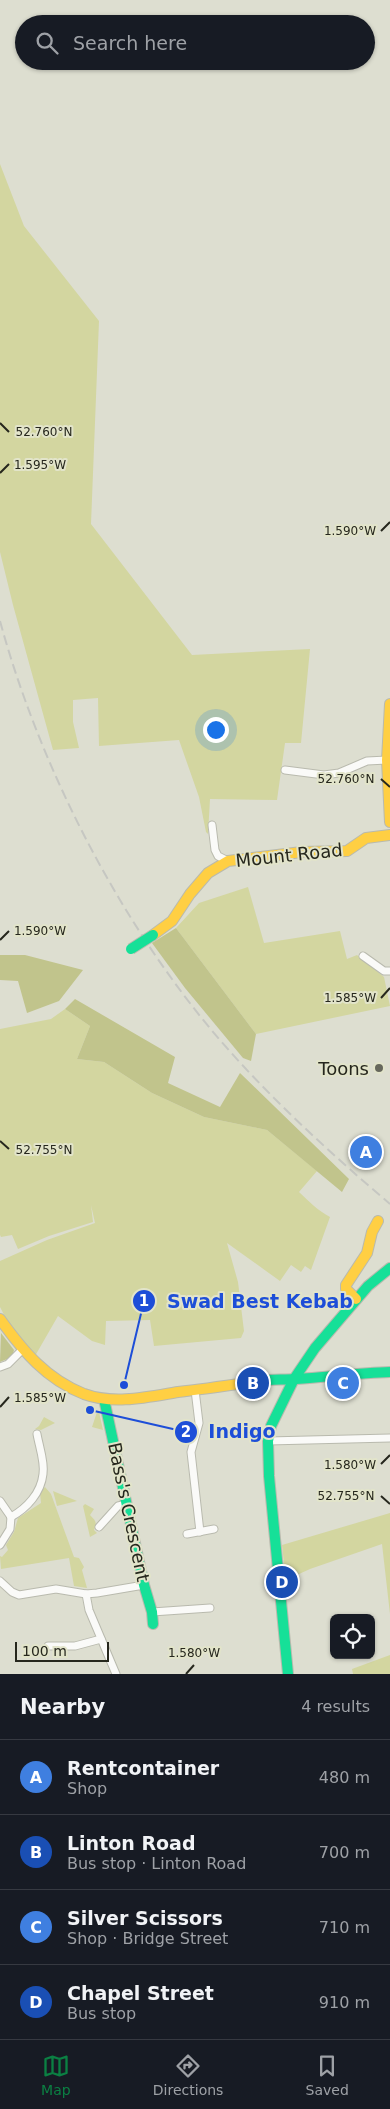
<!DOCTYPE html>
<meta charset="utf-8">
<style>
body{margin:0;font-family:"DejaVu Sans",sans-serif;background:#20242c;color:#f1f3f6}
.controls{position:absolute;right:15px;bottom:15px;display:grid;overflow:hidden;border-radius:8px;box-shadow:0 1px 4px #0004}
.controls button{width:45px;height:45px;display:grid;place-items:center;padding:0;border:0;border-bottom:1px solid #363941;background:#171b24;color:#f1f3f6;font:25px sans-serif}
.scale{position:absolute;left:15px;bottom:12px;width:94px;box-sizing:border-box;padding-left:5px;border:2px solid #26271d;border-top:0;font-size:14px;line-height:18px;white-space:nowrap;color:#26271d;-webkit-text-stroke:4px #e2e4ca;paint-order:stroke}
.you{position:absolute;left:215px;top:729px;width:18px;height:18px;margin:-12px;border:4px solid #fff;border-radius:50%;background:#1a73e8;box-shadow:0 0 0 8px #1a73e833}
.badge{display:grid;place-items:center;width:32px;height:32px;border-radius:50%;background:#0b8043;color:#fff;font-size:16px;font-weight:700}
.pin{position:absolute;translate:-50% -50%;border:2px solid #fff;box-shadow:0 1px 5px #0006}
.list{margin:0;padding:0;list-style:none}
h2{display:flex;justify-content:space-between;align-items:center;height:65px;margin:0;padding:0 20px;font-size:21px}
h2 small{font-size:16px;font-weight:400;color:#9ea1a6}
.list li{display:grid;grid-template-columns:32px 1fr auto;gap:15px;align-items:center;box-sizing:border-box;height:75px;padding:0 20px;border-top:1px solid #363941}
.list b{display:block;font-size:19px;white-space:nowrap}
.list p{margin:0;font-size:16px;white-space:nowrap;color:#9ea1a6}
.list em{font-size:16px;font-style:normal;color:#9ea1a6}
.icon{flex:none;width:28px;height:28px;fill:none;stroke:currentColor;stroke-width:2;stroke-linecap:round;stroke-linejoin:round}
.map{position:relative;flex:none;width:390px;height:1674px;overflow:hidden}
.search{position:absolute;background:#171b24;box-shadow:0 1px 4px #0004;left:15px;right:15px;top:15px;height:55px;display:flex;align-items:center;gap:12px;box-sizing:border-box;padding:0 18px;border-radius:28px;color:#9ea1a6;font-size:19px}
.sheet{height:365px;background:#171b24}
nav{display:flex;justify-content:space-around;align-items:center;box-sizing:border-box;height:70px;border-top:1px solid #363941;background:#171b24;font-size:14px;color:#9ea1a6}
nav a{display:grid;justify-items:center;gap:2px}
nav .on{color:#0b8043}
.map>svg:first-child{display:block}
</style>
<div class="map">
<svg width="390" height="1674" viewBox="0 0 390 1674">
<rect width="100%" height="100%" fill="#ddded0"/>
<g fill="#d3d6a0">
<path d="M0,164l24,62 75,95 -8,203 101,131 118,-6 -9,94h-16l-8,57 -67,-1 -2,35 -2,-2 -7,-35 -20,-57 -80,6 -1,-48 -25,2v22l6,26 -26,2 -40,-145 -13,-53z"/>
<path d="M248,887l16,56 76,-12 7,28 10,-4 27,22 6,29 -134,28 -80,-106 23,-25z"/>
<path d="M65,1009l25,17 -13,33 27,3 48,31 52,24 63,13 50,41 -18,21c11,10 18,18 31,25l-19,53 -6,-4 -4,6 -10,-7 -11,16 -53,-38 11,39 6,49 -3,7 -87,8 -4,-26 -44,1 -1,24 -13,-4 -34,-25 -23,40 -20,-20 -15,-29v-46l47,-21 48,-17 -4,-18 2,17 -44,14 -31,13 -6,-14 -11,2 -1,-2v-206l51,-10z"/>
<path d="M97,1412h2l4,18 -11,-3z"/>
<path d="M44,1417l11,6 -14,7 -6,-1 4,-3z"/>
<path d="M45,1487l6,7 23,63 5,1 5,9 -2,3 5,18 -13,-2 -5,-28 -68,11 -1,-13 2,1 6,-7 -2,-5 8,-13 4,-14 23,-15 -1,-10z"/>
<path d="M53,1491l24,10 -20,5z"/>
<path d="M85,1504l9,5 -4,6c5,5 8,8 4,15l3,3 -7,4 -7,-31z"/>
<path d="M390,1513v101l-8,-70 -72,25 -24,11 -4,-35z"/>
<path d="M390,1655v19h-37l-1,-5z"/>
</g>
<g fill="#c1c48c">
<path d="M176,928l80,106 -5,27 -8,-3 -58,-70 -33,-45z"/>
<path d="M0,955h25l58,15 -24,31 -32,12 -9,-32 -18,-1z"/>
<path d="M75,999l100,58 -7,26 52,24 20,-34 109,106 -7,13 -75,-62 -63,-13 -52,-24 -48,-31 -27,-3 13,-33 -25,-17z"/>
<path d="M1,1333l13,17 -2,7 -12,5z"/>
</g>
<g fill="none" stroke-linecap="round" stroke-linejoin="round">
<defs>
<g id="street">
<path d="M285,770l39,5 15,-2 28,-12 20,-1"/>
<path d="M212,825l3,25 3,6 10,5"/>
<path d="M363,956l21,15h6"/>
<path d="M0,1367l8,-3 14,-14"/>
<path d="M195,1390l4,33 -8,29 9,80"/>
<path d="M268,1441l122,-3"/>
<path d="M0,1501l11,16"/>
<path d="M11,1517c16,-9 30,-24 32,-43 2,-12 -4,-28 -6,-40"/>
<path d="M99,1527l19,-21 9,-2"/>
<path d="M187,1534l27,-5"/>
<path d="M0,1545l10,-16 1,-12"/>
<path d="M0,1581l12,11 7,3 37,-6 30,5 11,-1 47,-8"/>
<path d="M86,1594l3,16 27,64"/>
<path d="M152,1612l58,-4"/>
<path d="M48,1646h27l26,-7"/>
</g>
<g id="fast">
<path d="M258,1381c13,-2 25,-1 38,-2 32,-2 63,-6 94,-7"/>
<path d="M104,1399l40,186 8,27 1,12"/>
<path d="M288,1674l-19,-198 -1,-35 3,-15 23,-47 21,-31 53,-62 22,-18"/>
</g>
<g id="slow">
<path d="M390,704l-3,56 3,62"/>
<path d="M153,935l19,-14 18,-27 18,-21 20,-12 74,-9 45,-1 19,-13 24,-3"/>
<path d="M356,1299l-10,-10v-4l21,-32 5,-21 6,-11"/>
<path d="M0,1319c23,32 46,60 84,75 30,11 64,3 94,-2 27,-3 53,-7 80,-11"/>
</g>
</defs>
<use href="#street" stroke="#b9baae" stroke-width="9"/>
<use href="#fast" stroke="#b9baae" stroke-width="12"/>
<use href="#slow" stroke="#b9baae" stroke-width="12"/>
<use href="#street" stroke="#fafaf8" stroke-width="7"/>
<use href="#fast" stroke="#16e098" stroke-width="10"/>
<use href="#slow" stroke="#ffcf43" stroke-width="10"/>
<path stroke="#c6c7c2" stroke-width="2" stroke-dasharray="10 5" stroke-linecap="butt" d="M0,621c40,147 120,302 219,418 52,60 110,113 171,165"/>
<defs>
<path id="fast-bridge" d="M131,949l22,-14"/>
</defs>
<use href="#fast-bridge" stroke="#b9baae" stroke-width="12" stroke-linecap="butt"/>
<use href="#fast-bridge" stroke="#16e098" stroke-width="10"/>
</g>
<path fill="none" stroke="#26271d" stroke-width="2" d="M0,423l9,9M0,473l9,-9M381,531l9,-9M381,779l9,8M0,940l9,-9M381,998l9,-10M0,1141l9,8M0,1407l9,-10M381,1464l9,-9M381,1496l9,8M186,1674l8,-9"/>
<circle fill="#66675c" stroke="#e2e4ca" stroke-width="2" cx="379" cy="1068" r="5"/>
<g text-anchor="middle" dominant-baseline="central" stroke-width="4" stroke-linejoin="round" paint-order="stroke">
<g font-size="18" fill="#26271d" stroke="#e2e4ca">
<text transform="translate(289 855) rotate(-6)">Mount Road</text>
<text transform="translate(129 1512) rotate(78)">Bass's Crescent</text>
</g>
<g font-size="18" fill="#26271d" stroke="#e2e4ca" text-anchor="end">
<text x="369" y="1068">Toons</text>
</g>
</g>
<g font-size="12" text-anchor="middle" fill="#26271d" stroke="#e2e4ca" stroke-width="4" stroke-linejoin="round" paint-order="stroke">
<text x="44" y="436">52.760°N</text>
<text x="40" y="469">1.595°W</text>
<text x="350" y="535">1.590°W</text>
<text x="346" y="783">52.760°N</text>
<text x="40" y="935">1.590°W</text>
<text x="350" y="1002">1.585°W</text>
<text x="44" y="1154">52.755°N</text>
<text x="40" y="1402">1.585°W</text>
<text x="350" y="1469">1.580°W</text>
<text x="346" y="1500">52.755°N</text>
<text x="194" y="1657">1.580°W</text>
</g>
<path fill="none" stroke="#1d4ed8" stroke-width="2" d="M124 1385L144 1301M90 1410L186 1432"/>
<g fill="#1d4ed8" stroke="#e2e4ca" stroke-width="2">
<circle cx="124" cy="1385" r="5"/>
<circle cx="90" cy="1410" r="5"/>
<circle cx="144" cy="1301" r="12"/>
<circle cx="186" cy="1432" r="12"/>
</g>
<g font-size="15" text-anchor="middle" font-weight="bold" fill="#fff">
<text x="144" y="1306">1</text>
<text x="186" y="1437">2</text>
</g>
<g font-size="19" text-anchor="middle" font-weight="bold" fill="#1d4ed8" stroke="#e2e4ca" stroke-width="4" stroke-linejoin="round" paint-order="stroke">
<text x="260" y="1308">Swad Best Kebab</text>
<text x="242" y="1438">Indigo</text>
</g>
</svg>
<div class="controls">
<button><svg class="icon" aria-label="locate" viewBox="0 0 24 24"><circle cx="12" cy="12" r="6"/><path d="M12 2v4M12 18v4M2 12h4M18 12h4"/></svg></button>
</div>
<div class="scale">100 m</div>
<div class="you"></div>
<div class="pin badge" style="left:366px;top:1152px;background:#3f7fe0">A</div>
<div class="pin badge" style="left:253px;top:1383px;background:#1a4fb4">B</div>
<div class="pin badge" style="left:343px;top:1383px;background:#3f7fe0">C</div>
<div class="pin badge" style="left:282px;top:1582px;background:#1a4fb4">D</div>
<div class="search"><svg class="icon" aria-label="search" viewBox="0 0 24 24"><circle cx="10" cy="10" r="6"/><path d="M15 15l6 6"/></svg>Search here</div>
</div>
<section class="sheet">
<h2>Nearby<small>4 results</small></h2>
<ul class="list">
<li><span class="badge" style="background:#3f7fe0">A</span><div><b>Rentcontainer</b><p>Shop</p></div><em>480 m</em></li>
<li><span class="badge" style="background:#1a4fb4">B</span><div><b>Linton Road</b><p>Bus stop · Linton Road</p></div><em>700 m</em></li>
<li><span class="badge" style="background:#3f7fe0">C</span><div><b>Silver Scissors</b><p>Shop · Bridge Street</p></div><em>710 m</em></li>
<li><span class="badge" style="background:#1a4fb4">D</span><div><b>Chapel Street</b><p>Bus stop</p></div><em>910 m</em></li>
</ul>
</section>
<nav>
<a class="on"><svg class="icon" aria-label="map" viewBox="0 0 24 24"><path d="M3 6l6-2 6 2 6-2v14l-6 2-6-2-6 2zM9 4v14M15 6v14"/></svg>Map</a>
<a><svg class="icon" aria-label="directions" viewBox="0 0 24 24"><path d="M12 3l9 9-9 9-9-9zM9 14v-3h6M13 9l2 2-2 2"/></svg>Directions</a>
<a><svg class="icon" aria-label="saved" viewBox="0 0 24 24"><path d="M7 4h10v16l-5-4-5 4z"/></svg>Saved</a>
</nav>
